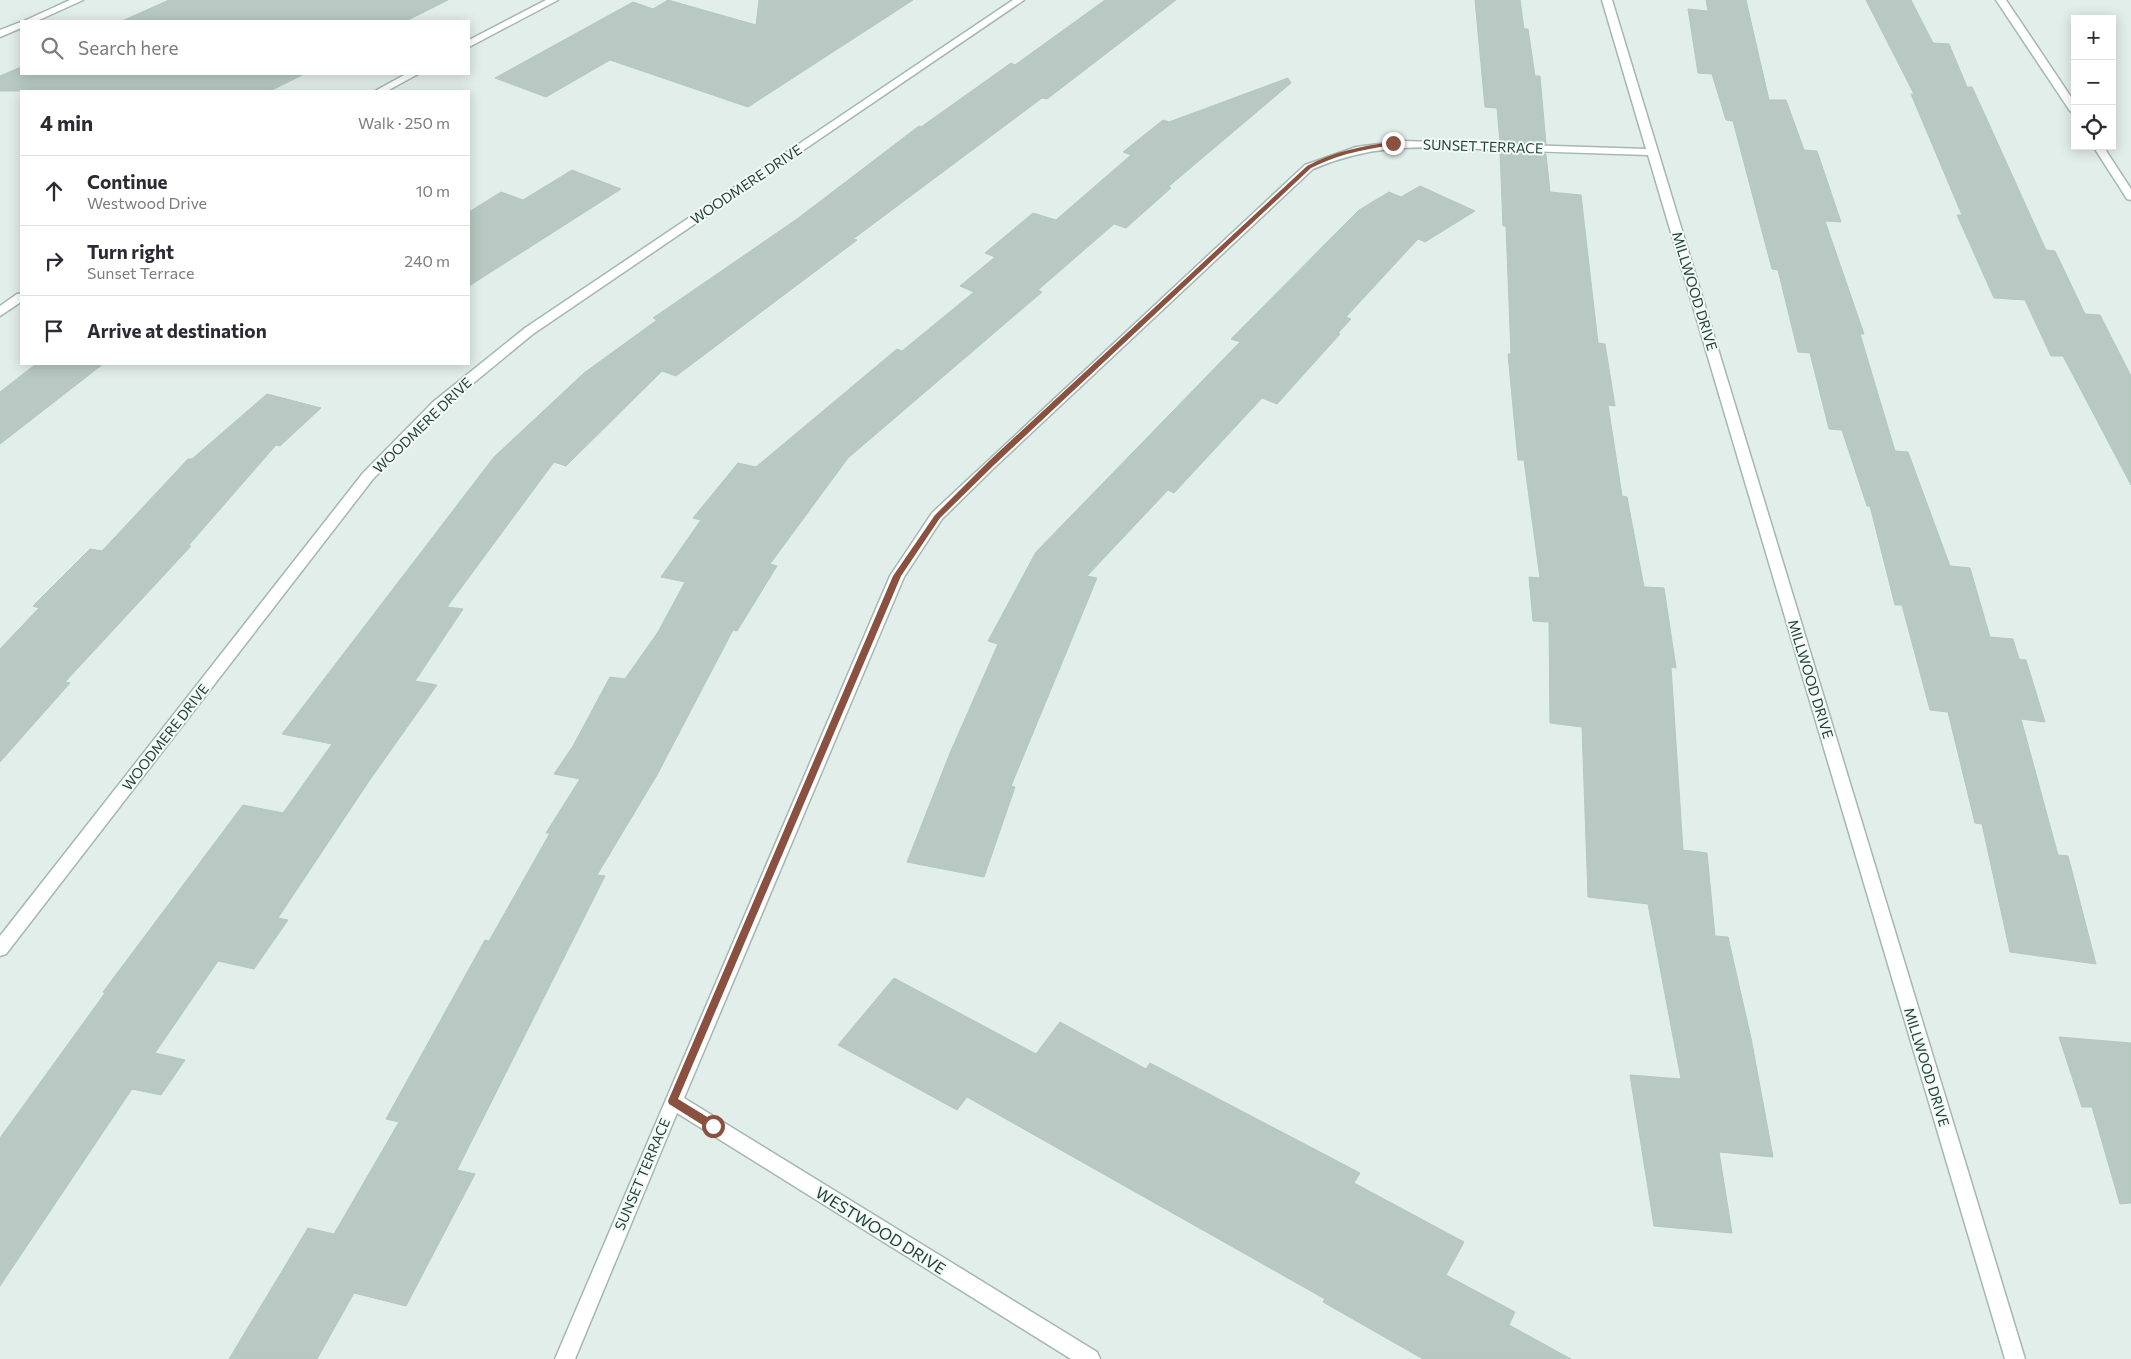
<!DOCTYPE html>
<meta charset="utf-8">
<style>
body{margin:0;font-family:Commissioner,sans-serif;background:#f7f7f7;color:#2b2b33}
.controls{position:absolute;right:15px;top:15px;display:grid;overflow:hidden;border-radius:0px;box-shadow:0 2px 12px #0003}
.controls button{width:45px;height:45px;display:grid;place-items:center;padding:0;border:0;border-bottom:1px solid #e1e1e2;background:#fff;color:#2b2b33;font:25px sans-serif}
.stop{position:absolute;width:15px;height:15px;margin:-11px;border:4px solid #8a5040;border-radius:50%;background:#fff}
.stop.end{background:#8a5040;border-color:#fff;box-shadow:0 1px 5px #0008}
.list{margin:0;padding:0;list-style:none}
h2{display:flex;justify-content:space-between;align-items:center;height:65px;margin:0;padding:0 20px;font-size:21px}
h2 small{font-size:16px;font-weight:400;color:#7c7c81}
.list li{display:grid;grid-template-columns:32px 1fr auto;gap:15px;align-items:center;box-sizing:border-box;height:70px;padding:0 20px;border-top:1px solid #e1e1e2}
.list b{display:block;font-size:19px;white-space:nowrap}
.list p{margin:0;font-size:16px;white-space:nowrap;color:#7c7c81}
.list em{font-size:16px;font-style:normal;color:#7c7c81}
.icon{flex:none;width:28px;height:28px;fill:none;stroke:currentColor;stroke-width:2;stroke-linecap:round;stroke-linejoin:round}
.map{position:relative;flex:none;width:2131px;height:1359px;overflow:hidden}
.search{position:absolute;background:#fff;box-shadow:0 2px 12px #0003;left:20px;top:20px;width:450px;height:55px;display:flex;align-items:center;gap:12px;box-sizing:border-box;padding:0 18px;border-radius:0px;color:#7c7c81;font-size:19px}
.panel{position:absolute;background:#fff;box-shadow:0 2px 12px #0003;left:20px;top:90px;width:450px;height:275px;border-radius:0px}
.map>svg:first-child{display:block}
</style>
<div class="map">
<svg width="2131" height="1359" viewBox="0 0 2131 1359">
<rect width="100%" height="100%" fill="#e2eee9"/>
<g fill="#b7c9c2" stroke="#b3c8c0">
<path d="M169,0h279l-42,21h-284z"/>
<path d="M668,0l88,25 3,-25h154l-165,107 -138,-47 -64,37 -51,-19 138,-76 20,7z"/>
<path d="M1105,0h71l-129,99 -5,-1 -189,141 4,1 -181,136 -14,-5 -96,95 -12,-4 -107,145 16,2 -48,72 22,4 -68,96 -91,137 10,2 -34,49 -36,-8 -63,92 30,7 -24,35 -29,-6 -132,197v-148l105,-145 -2,-1 140,-187 40,8 49,-69 -50,-10 212,-277 90,-84 73,-53 -4,-2 144,-99 122,-93 2,1 90,-64 4,2z"/>
<path d="M1475,0h45l4,29h4l7,47h5l6,68 -46,-2 -3,-34 -12,-1z"/>
<path d="M1706,0h40l23,100h17l18,50 13,1 24,71 -16,-1 39,113h-4l35,117 13,1 42,114 20,2 20,69 23,2 6,20 7,1 19,62 -24,-3 37,136 10,1 28,108 -86,-12 -28,-128 -7,-1 -27,-111 -18,-2 -28,-105h-7l-25,-99h-3l-25,-76 -13,-1 -19,-76 -12,-1 -20,-82 -6,-1 -39,-148 -7,-1 -14,-46 -14,-1 -10,-64 20,2z"/>
<path d="M1866,0h45l22,43 16,1 18,43h5l12,26 62,137 9,1 30,63 15,1 31,61v109l-68,-129h-12l-26,-56 -31,-2 -37,-83h5l-51,-121h3z"/>
<path d="M21,67v7h283l-34,17h-270v-15z"/>
<path d="M1288,78l3,5 -123,104 3,1 -45,40 -12,-4 -76,66 4,2 -194,166 -78,106 7,2 -40,65 -4,-1 -76,145 -60,100 8,1 -148,294 18,4 -69,132 -52,-13 -37,66h-88l79,-131 26,6 65,-112 -13,-3 99,-179 4,1 61,-108h-4l34,-54 -26,-5 19,-28 37,-69 15,2 33,-47 27,-50 -24,-5 40,-57 -8,-2 45,-55 18,4 141,-118 5,2 72,-59 -14,-6 35,-29 -10,-4 48,-40 23,7 75,-65 -8,-3 40,-32 6,2z"/>
<path d="M1500,152l46,2 4,38 31,3 17,148 7,1 10,62 -7,-1 14,91 5,1 17,90 20,1 12,80 -5,-1 12,183 24,3 8,83 13,1 23,101 22,119 -54,-5 13,81 -78,-7 -24,-151 51,4 -33,-175 -60,-7 -6,-170 -32,-4 -1,-101 -16,-1 -4,-44 11,1 -16,-118h-6l-10,-106h3l-5,-128h-3z"/>
<path d="M572,170l49,19 -152,97v-74l32,-20 22,8z"/>
<path d="M1420,186l55,25 -50,31 -7,-3 -72,78 5,2 -13,14 2,1 -63,70 -15,-6 -88,95 -6,-3 -81,86 10,2 -86,208 4,1 -31,90 -77,-15 43,-109 48,-109 -10,-3 48,-89 204,-210 -9,-3 128,-129 30,-18 12,5z"/>
<path d="M36,364h67l-103,80v-52z"/>
<path d="M267,394l54,14 -41,38 -4,-1 -88,101h3l-126,136 5,1 -70,79v-113l39,-41 -6,-2 57,-57 12,2 86,-92h4z"/>
<path d="M894,978l142,76 24,-32 86,47 4,-6 210,110 -6,10 110,59 -18,33 69,37 -6,13 62,34h-148l-100,-57 2,-3 -358,-202 -10,13 -119,-65z"/>
<path d="M2059,1037l72,6v160l-11,1 -28,-97h-10z"/>
</g>
<g fill="none" stroke-linecap="round" stroke-linejoin="round">
<defs>
<g id="street">
<path d="M70,0h13l-46,21h-13z"/>
<path d="M546,0h12l-89,47v-7z"/>
<path d="M1013,0h11l-491,334 -90,74 -70,71 -367,475 -6,2v-20l363,-463 70,-71 92,-74z"/>
<path d="M1602,0h10l413,1359h-20l-357,-1204c-49,-2 -99,-3 -148,-5 -70,-3 -121,-9 -187,19l-317,297 -54,53 -38,58 -220,521 413,254 3,7h-29l-394,-246 -102,246h-20l335,-783 42,-63 373,-348 51,-18 47,-6 243,8z"/>
<path d="M1996,0h10l69,103v11l-5,-3z"/>
<path d="M21,22v6l-21,9v-7z"/>
<path d="M406,74h12l-31,17h-12z"/>
<path d="M2093,146h10l28,43v11l-4,-1z"/>
<path d="M17,294h4v8l-21,14v-10z"/>
</g>
</defs>
<use href="#street" stroke="#a4b7b1" stroke-width="3"/>
<use href="#street" fill="#fff" fill-rule="evenodd"/>
</g>
<path fill="#8a5040" d="M1393,142l2,2c-34,7 -51,8 -84,24l-317,297 -54,53 -39,58 -223,523 39,24v6h-8l-40,-25 -1,-3 225,-525 42,-61 54,-54 318,-295c28,-15 55,-20 86,-24z"/>
<g text-anchor="middle" dominant-baseline="central" stroke-width="4" stroke-linejoin="round" paint-order="stroke">
<g font-size="14" fill="#204139" stroke="#f3faf6">
<text transform="translate(1483 146) rotate(2)">SUNSET TERRACE</text>
<text transform="translate(746 184) rotate(-34)">WOODMERE DRIVE</text>
<text transform="translate(1695 291) rotate(73)">MILLWOOD DRIVE</text>
<text transform="translate(422 425) rotate(-44)">WOODMERE DRIVE</text>
<text transform="translate(1811 679) rotate(73)">MILLWOOD DRIVE</text>
<text transform="translate(165 737) rotate(-52)">WOODMERE DRIVE</text>
<text transform="translate(1927 1067) rotate(73)">MILLWOOD DRIVE</text>
<text transform="translate(642 1174) rotate(-67)">SUNSET TERRACE</text>
</g>
<g font-size="16" fill="#204139" stroke="#f3faf6">
<text transform="translate(881 1230) rotate(32)">WESTWOOD DRIVE</text>
</g>
</g>
</svg>
<div class="controls">
<button>+</button>
<button>−</button>
<button><svg class="icon" aria-label="locate" viewBox="0 0 24 24"><circle cx="12" cy="12" r="6"/><path d="M12 2v4M12 18v4M2 12h4M18 12h4"/></svg></button>
</div>
<div class="stop" style="left:713px;top:1126px"></div>
<div class="stop end" style="left:1393px;top:143px"></div>
<div class="search"><svg class="icon" aria-label="search" viewBox="0 0 24 24"><circle cx="10" cy="10" r="6"/><path d="M15 15l6 6"/></svg>Search here</div>
<section class="panel">
<h2>4 min<small>Walk · 250 m</small></h2>
<ul class="list">
<li><svg class="icon" aria-label="ahead" viewBox="0 0 24 24"><path d="M12 20V5M6 11l6-6 6 6"/></svg><div><b>Continue</b><p>Westwood Drive</p></div><em>10 m</em></li>
<li><svg class="icon" aria-label="right" viewBox="0 0 24 24"><path d="M7 20v-9h11M14 6l5 5-5 5"/></svg><div><b>Turn right</b><p>Sunset Terrace</p></div><em>240 m</em></li>
<li><svg class="icon" aria-label="arrive" viewBox="0 0 24 24"><path d="M6 21V4h12l-3 4 3 4H6"/></svg><div><b>Arrive at destination</b></div></li>
</ul>
</section>
</div>
